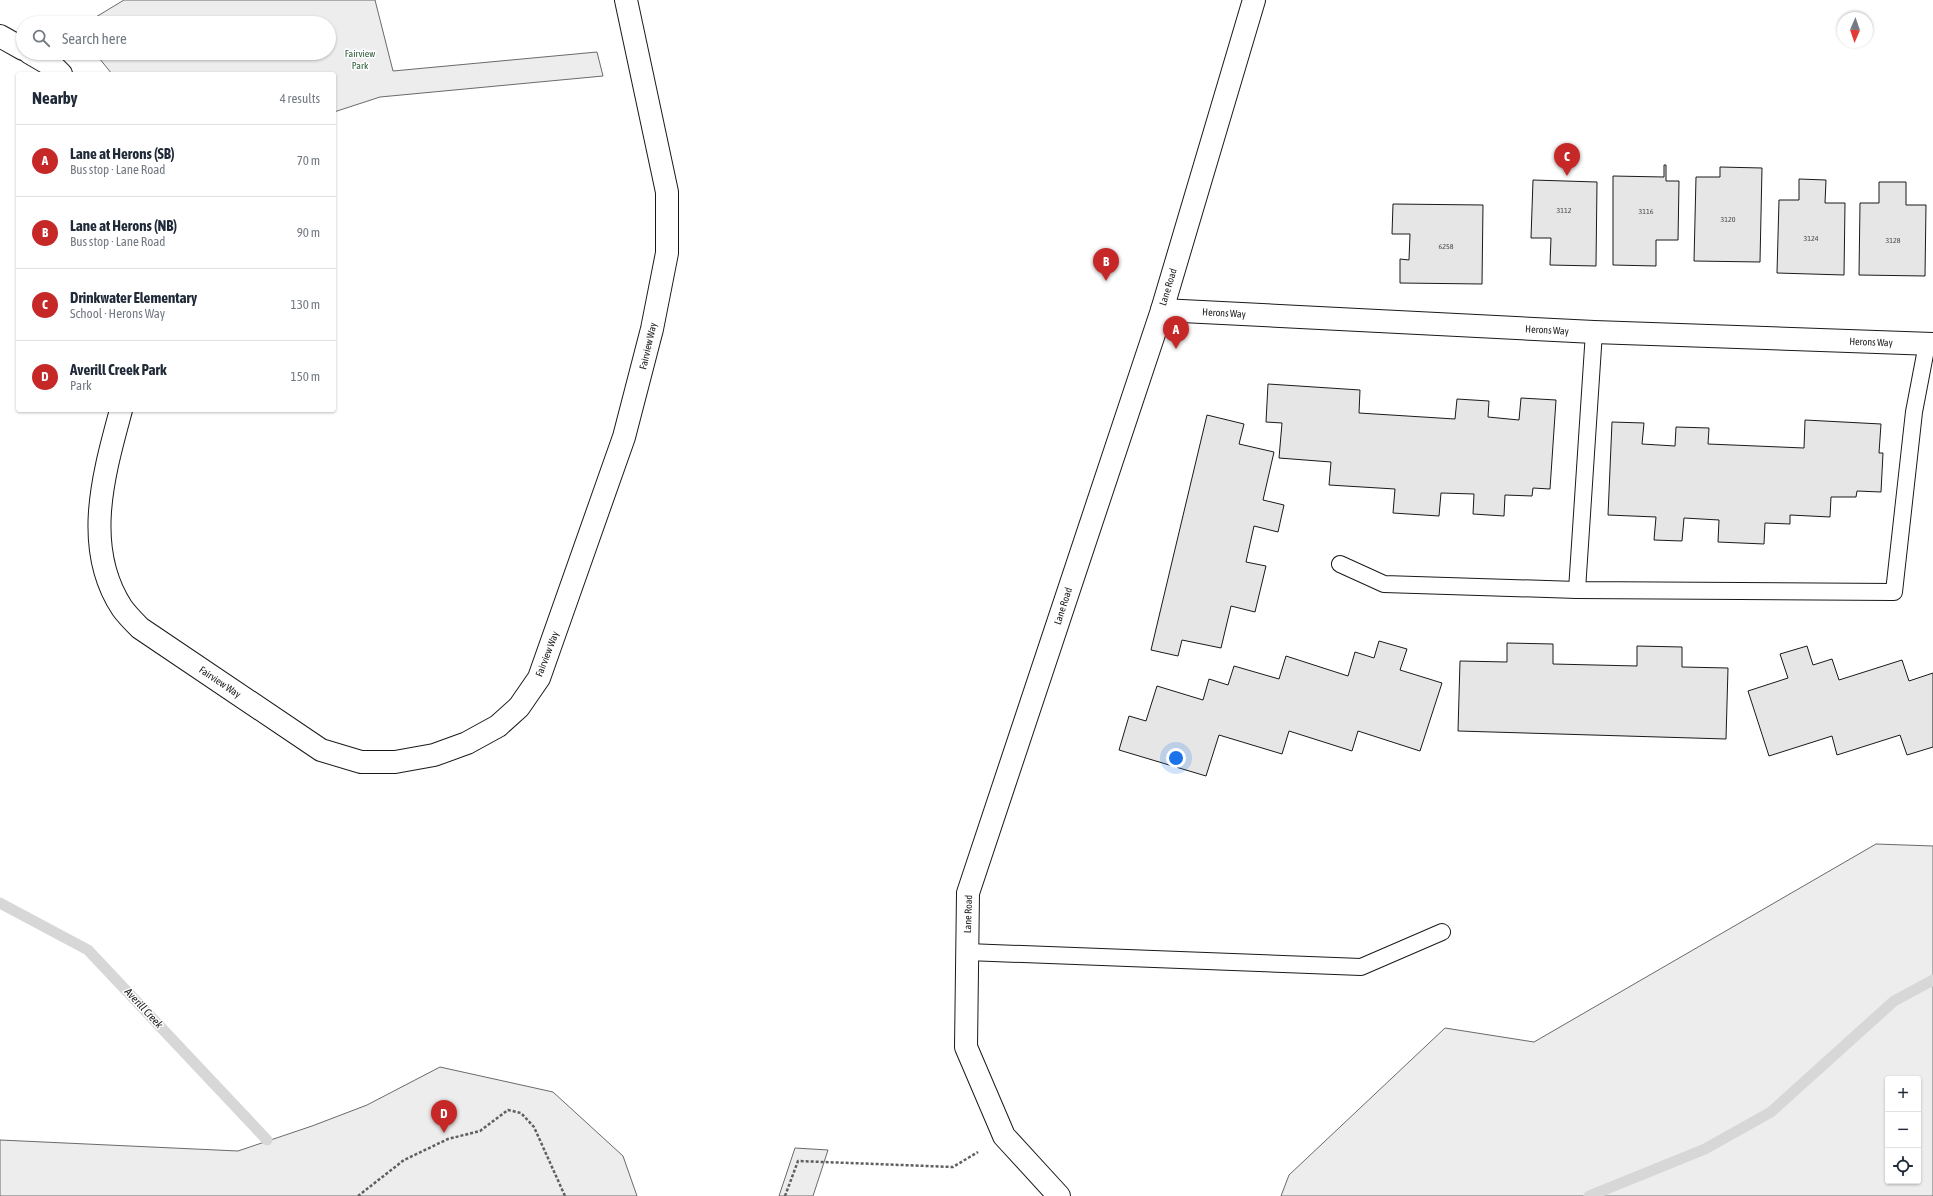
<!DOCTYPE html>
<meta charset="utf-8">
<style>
body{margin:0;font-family:"Asap Condensed",sans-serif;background:#f6f6f7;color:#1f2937}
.controls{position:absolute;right:12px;bottom:12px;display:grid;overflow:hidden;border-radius:4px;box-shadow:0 1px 3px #0004}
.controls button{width:36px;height:36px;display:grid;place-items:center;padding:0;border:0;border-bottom:1px solid #e0e1e3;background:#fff;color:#1f2937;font:20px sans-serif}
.compass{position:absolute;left:1837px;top:12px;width:36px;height:36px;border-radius:50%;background:#fff;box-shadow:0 1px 3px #0004;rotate:182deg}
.you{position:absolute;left:1176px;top:758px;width:14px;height:14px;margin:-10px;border:3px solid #fff;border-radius:50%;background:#1a73e8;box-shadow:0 0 0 6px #1a73e833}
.badge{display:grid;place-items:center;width:26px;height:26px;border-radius:50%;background:#c62828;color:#fff;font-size:13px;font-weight:700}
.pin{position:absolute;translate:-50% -33px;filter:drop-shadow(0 1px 2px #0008)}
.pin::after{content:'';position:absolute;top:21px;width:14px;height:12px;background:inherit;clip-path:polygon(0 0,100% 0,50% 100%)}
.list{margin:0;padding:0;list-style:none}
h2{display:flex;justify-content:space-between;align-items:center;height:52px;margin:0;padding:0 16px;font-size:17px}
h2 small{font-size:13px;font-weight:400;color:#747a83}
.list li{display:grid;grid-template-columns:26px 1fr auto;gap:12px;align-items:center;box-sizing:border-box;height:72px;padding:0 16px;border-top:1px solid #e0e1e3}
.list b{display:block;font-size:15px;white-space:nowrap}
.list p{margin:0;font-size:13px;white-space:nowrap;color:#747a83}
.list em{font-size:13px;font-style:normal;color:#747a83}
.icon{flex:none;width:22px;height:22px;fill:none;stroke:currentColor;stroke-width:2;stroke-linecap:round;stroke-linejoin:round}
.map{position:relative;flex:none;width:1933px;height:1196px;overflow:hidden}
.search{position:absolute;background:#fff;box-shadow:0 1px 3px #0004;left:16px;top:16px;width:320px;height:44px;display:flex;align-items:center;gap:10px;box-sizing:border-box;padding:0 14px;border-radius:22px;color:#747a83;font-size:15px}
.panel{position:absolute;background:#fff;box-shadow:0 1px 3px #0004;left:16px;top:72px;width:320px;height:340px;border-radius:4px}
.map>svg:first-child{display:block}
</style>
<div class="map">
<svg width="1933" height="1196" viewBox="0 0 1933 1196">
<rect width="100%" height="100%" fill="#fff"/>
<g fill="#ededed" stroke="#6a6a6a" fill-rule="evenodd">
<path d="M124,0h251l18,71 204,-19 6,24 -223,21 -46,15v-38h-222l-17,-21h234v-30h-243z"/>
<path d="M1876,844l57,2v350h-652l8,-21 156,-147 89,14zM1888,1079h30v102h-30z"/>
<path d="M440,1067l113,25 70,64 14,40h-637v-56l238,11 74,-25 55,-21z"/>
<path d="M795,1148l33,2 -15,46h-34z"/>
</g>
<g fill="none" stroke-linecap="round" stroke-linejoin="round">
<g stroke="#d7d7d7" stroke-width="11">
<path d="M0,903l88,47 179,190"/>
<path d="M1589,1196l116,-47 66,-37 123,-111 39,-21"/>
</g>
</g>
<g fill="#e6e6e6" stroke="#1a1a1a">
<path d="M1664,165h2v16h13l-1,59h-22v26l-43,-1v-89l51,1z"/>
<path d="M1720,167l42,1 -2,94 -66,-1 2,-84h24z"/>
<path d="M1799,179l27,1 -1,23h20l-1,72 -67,-2 2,-73h20z"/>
<path d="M1533,180l64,2 -1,84 -46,-1 1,-27h-20z"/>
<path d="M1879,182h27v23h20l-1,71 -66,-1 1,-72h19z"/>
<path d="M1393,204l90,1 -1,79 -82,-1v-24l9,1 1,-26h-18z"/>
<path d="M1268,384l92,6 -1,23 96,6 2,-20 32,2 -1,16 31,3 2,-22 35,2 -6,89 -17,-1 -1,8 -27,-1 -1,21 -31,-2 1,-20 -33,-1 -2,23 -46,-3 2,-24 -66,-4 2,-23 -52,-4 3,-35 -16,-1z"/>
<path d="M1207,415l37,9 -5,20 35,8 -11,48 21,5 -6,27 -24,-6 -8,36 20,4 -11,46 -24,-6 -10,42 -39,-8 -4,16 -27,-6z"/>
<path d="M1805,420l76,4 -2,29h4l-2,39 -24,-1 -1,6h-25l-1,20 -40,-2v9l-25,-1 -1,21 -46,-2 1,-22 -35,-2 -2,23 -28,-1 2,-23 -48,-2 4,-93 32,1 -2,21 33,2 1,-19 33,1 -1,16 96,4z"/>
<path d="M1379,641l28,8 -7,21 42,13 -22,68 -62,-20 -6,20 -63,-20 -7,23 -63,-19 -13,41 -87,-26 10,-34 17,5 11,-35 46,14 6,-21 19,6 6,-19 45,13 7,-23 62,20 7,-24 19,6z"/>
<path d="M1507,643l46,1v20l84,2v-20l45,1v20l46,1 -2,71 -268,-8 2,-70 47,1z"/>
<path d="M1807,646l6,19 19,-6 7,21 63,-20 7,21 24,-8v74l-26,8 -7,-20 -63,20 -5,-19 -63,20 -21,-65 40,-13 -8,-24z"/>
</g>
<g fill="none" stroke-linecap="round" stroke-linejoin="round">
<defs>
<g id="lane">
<path d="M1340,564l44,20 193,6 317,2 20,-180 13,-68"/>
<path d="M1577,590l17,-258"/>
<path d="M967,952l394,15 81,-35"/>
</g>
<g id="street">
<path d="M0,36l23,13"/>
<path d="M30,53l24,14 7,7"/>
<path d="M1162,310l432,22 339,12"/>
<path d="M121,410c-17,63 -39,137 1,198 5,7 12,14 18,20l181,122 40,12h34l39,-7 33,-12 31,-17 21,-19 20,-29 85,-241 28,-108 15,-76v-61l-41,-192"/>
</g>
<path id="secondary" d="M1059,1196l-55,-60 -38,-89 2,-154 194,-583 92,-310"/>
</defs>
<use href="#lane" stroke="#1a1a1a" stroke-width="18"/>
<use href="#street" stroke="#1a1a1a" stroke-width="24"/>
<use href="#secondary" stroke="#1a1a1a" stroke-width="24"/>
<g stroke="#5f5f5f" stroke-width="2.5" stroke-dasharray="3 2" stroke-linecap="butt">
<path d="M358,1196l46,-36 44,-21 32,-8 28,-21 13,3 13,14 31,69"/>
<path d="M785,1196l13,-35 155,6 25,-15"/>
</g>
<use href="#lane" stroke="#fff" stroke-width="16"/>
<use href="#street" stroke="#fff" stroke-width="22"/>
<use href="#secondary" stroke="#fff" stroke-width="22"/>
</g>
<g text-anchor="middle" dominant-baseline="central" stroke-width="3" stroke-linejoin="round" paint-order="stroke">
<g font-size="8" fill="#4d4d4d">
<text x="1564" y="210">3112</text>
<text x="1646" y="211">3116</text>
<text x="1728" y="219">3120</text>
<text x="1811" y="238">3124</text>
<text x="1893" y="240">3128</text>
<text x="1446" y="246">6258</text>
</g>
<g font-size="10" fill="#2b5a34" stroke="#fff">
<text x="360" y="53">Fairview<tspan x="360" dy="12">Park</tspan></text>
</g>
<g font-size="10" fill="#1a1a1a" stroke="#fff">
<text transform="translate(1168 287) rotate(-73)">Lane Road</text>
<text transform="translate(1224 313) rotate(3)">Herons Way</text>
<text transform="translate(1547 330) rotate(3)">Herons Way</text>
<text transform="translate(1871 342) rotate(2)">Herons Way</text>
<text transform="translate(648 346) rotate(-77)">Fairview Way</text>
<text transform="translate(1063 606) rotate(-72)">Lane Road</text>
<text transform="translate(547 654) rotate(-69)">Fairview Way</text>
<text transform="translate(220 682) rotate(34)">Fairview Way</text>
<text transform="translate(968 914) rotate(-88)">Lane Road</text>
</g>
<g font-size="11" font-style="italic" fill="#1a1a1a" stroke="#fff">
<text transform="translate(144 1008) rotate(47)">Averill Creek</text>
</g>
</g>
</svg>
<div class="controls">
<button>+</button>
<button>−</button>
<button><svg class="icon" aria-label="locate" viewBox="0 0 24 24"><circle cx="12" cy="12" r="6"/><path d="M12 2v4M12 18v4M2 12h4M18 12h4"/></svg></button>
</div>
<svg class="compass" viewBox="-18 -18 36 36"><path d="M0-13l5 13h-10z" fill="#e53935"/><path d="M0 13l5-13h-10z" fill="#747a83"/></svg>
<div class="you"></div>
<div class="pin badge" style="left:1176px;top:349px">A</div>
<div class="pin badge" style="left:1106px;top:281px">B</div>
<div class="pin badge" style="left:1567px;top:176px">C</div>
<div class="pin badge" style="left:444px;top:1133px">D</div>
<div class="search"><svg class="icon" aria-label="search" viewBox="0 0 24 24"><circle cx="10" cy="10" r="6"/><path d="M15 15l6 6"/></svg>Search here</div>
<section class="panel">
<h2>Nearby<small>4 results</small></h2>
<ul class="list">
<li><span class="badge">A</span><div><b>Lane at Herons (SB)</b><p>Bus stop · Lane Road</p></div><em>70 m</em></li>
<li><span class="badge">B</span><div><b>Lane at Herons (NB)</b><p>Bus stop · Lane Road</p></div><em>90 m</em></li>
<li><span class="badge">C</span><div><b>Drinkwater Elementary</b><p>School · Herons Way</p></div><em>130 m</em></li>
<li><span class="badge">D</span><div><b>Averill Creek Park</b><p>Park</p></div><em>150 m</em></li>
</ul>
</section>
</div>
